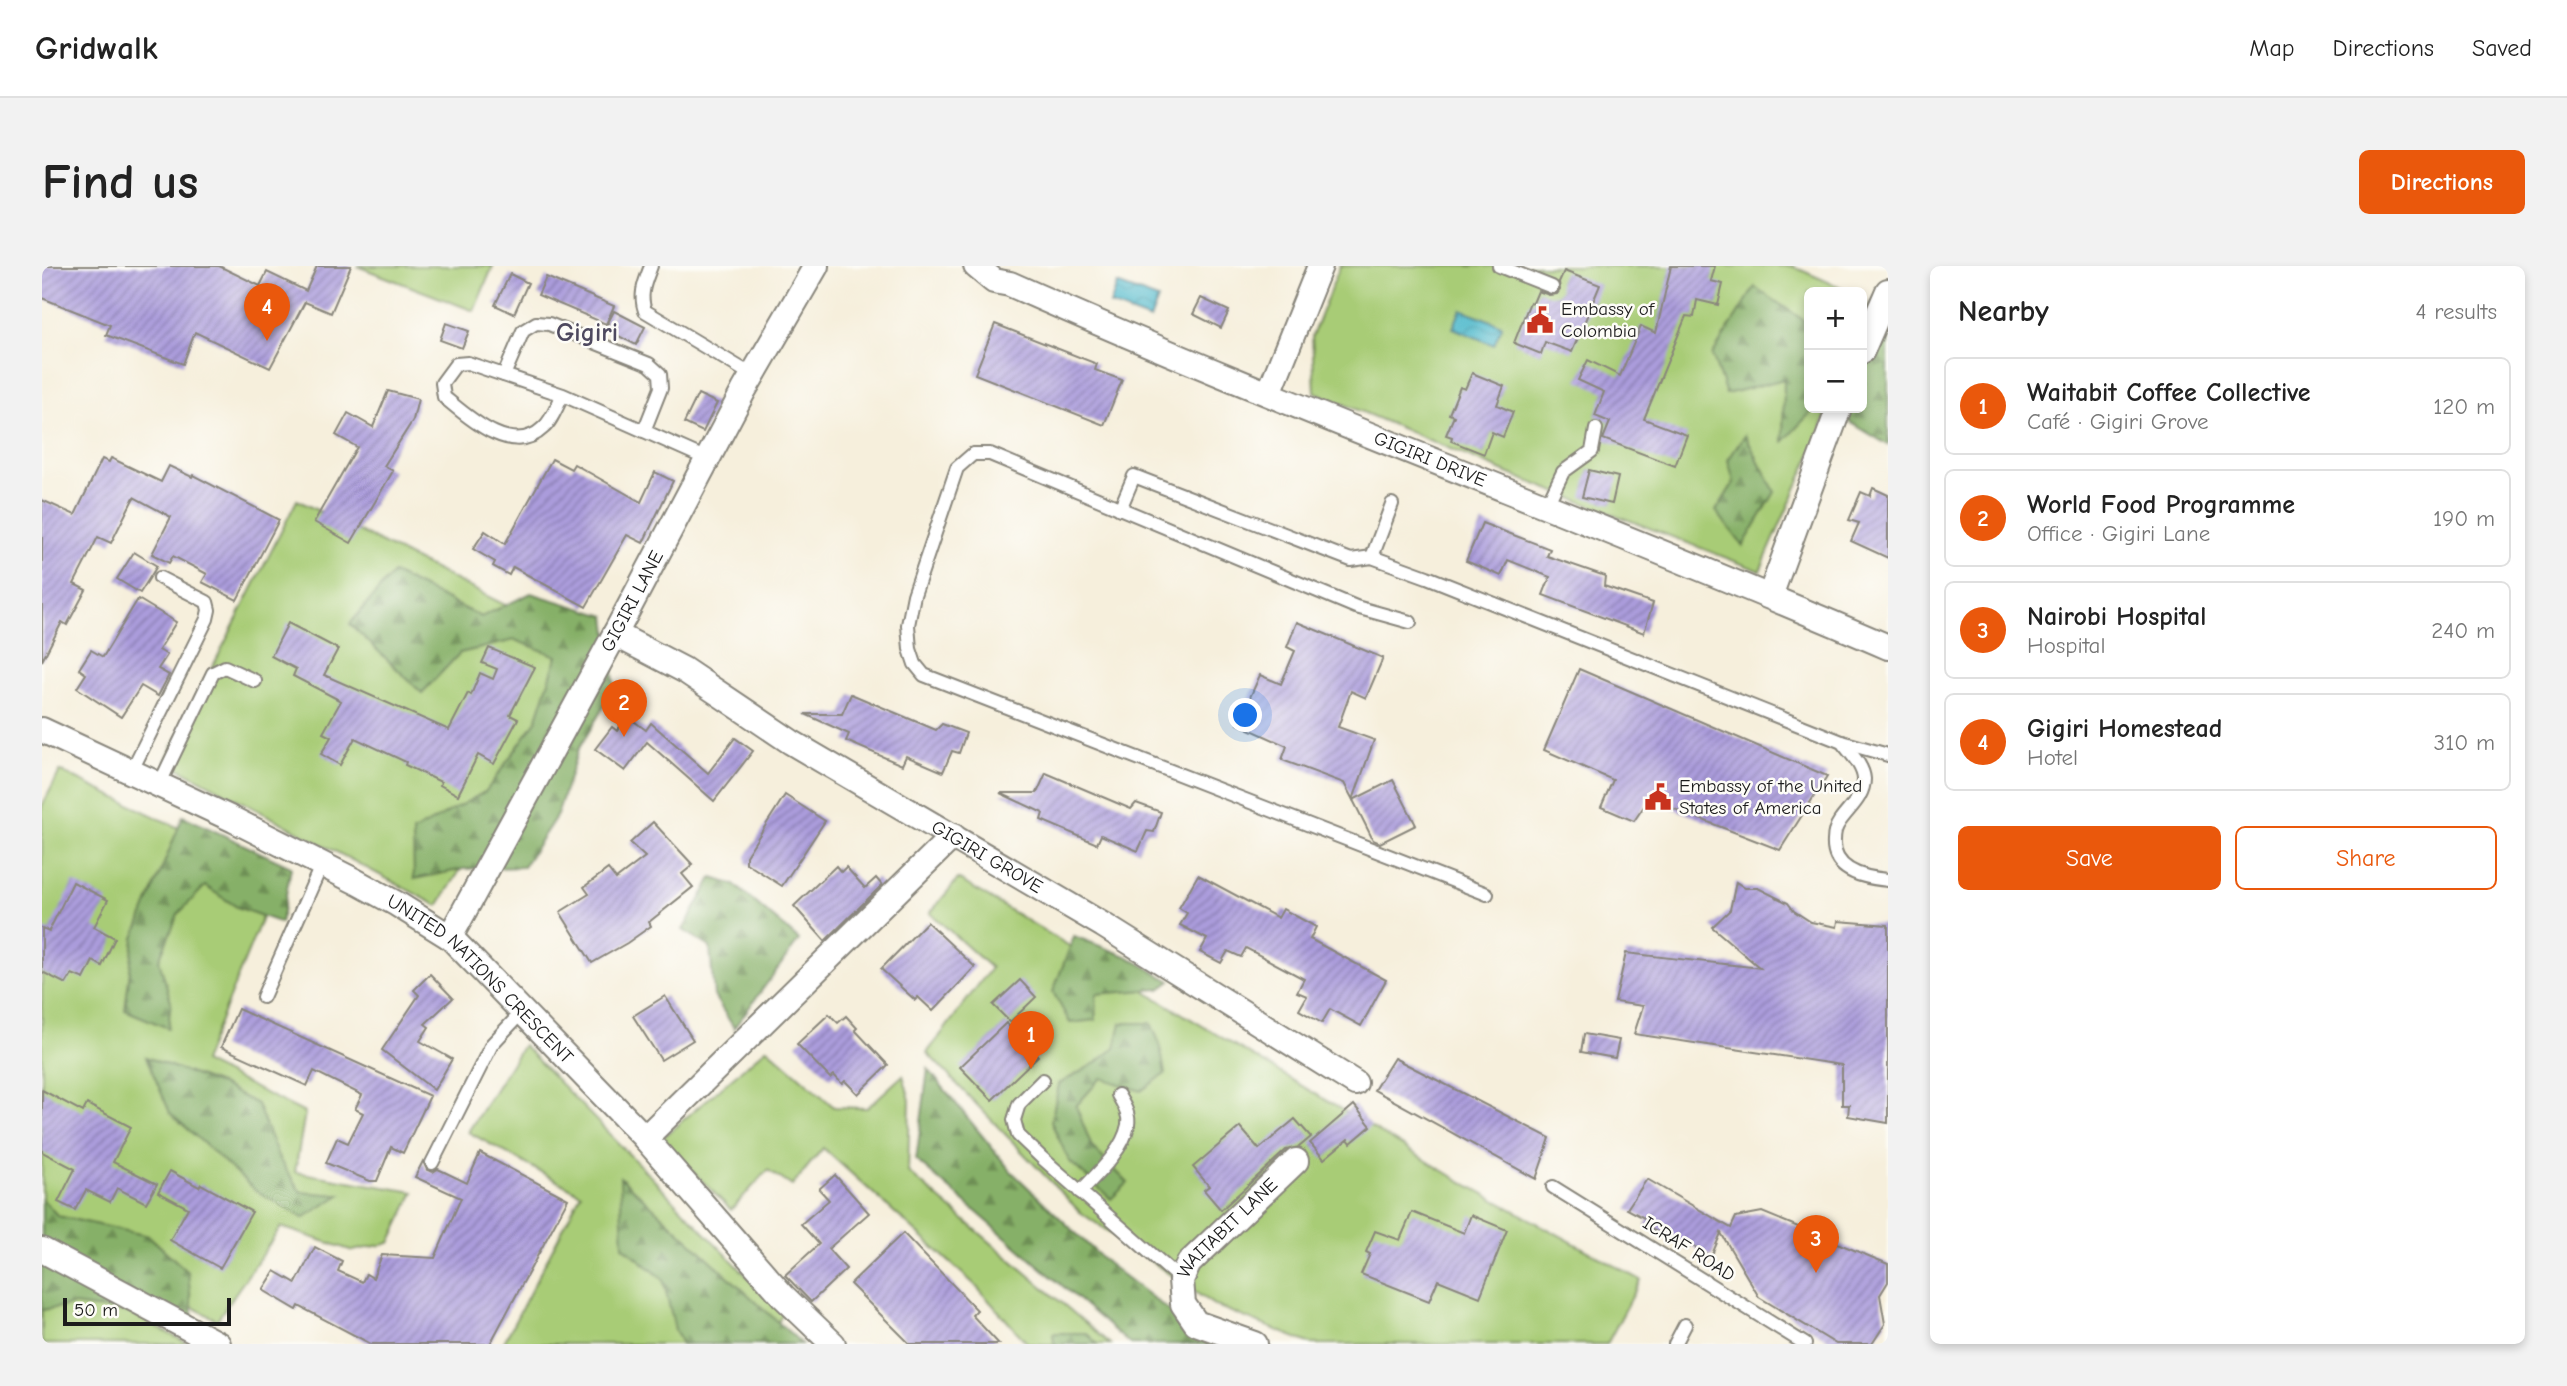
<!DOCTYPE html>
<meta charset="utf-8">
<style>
body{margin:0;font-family:"Comic Neue",sans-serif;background:#f2f2f2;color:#222}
.controls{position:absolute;right:21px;top:21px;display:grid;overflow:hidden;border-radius:10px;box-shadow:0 4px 10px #0003}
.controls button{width:63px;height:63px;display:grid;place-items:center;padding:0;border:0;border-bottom:2px solid #e0e0e0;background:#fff;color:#222;font:35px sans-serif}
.scale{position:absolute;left:21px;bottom:18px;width:168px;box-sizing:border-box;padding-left:7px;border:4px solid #1c1c1c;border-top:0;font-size:19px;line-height:24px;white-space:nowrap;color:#1c1c1c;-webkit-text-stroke:5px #fdfcf7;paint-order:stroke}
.you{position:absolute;left:1204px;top:450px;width:24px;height:24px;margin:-18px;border:5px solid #fff;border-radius:50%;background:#1a73e8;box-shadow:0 0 0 10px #1a73e833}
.badge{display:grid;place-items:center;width:46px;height:46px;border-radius:50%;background:#ea580c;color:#fff;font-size:23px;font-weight:700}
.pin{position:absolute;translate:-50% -58px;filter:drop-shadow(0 2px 4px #0008)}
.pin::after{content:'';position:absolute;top:37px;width:24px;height:21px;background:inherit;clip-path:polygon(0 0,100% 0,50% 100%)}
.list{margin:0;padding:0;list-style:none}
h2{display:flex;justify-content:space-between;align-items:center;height:91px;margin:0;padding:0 28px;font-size:30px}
h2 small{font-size:23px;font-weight:400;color:#767676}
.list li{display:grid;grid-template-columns:46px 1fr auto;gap:21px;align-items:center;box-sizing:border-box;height:98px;margin:0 14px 14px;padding:0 14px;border:2px solid #e0e0e0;border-radius:10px}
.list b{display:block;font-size:26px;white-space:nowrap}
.list p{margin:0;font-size:23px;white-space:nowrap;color:#767676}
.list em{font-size:23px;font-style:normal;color:#767676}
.actions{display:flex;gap:14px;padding:21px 28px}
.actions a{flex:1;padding:16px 0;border:2px solid #ea580c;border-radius:10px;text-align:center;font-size:24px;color:#ea580c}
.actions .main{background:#ea580c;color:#fff}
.map{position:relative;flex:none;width:1846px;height:1078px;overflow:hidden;border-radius:10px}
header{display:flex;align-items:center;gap:42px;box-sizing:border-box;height:98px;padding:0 35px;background:#fff;border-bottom:2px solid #e0e0e0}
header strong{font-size:33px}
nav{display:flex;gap:38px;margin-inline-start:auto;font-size:24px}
.intro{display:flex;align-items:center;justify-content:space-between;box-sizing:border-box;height:168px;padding:0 42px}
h1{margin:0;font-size:49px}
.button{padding:18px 32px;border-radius:10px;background:#ea580c;color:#fff;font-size:24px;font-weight:700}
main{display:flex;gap:42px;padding:0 42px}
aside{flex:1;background:#fff;border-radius:10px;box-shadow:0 4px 10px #0003}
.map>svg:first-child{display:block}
</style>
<header>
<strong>Gridwalk</strong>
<nav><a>Map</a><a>Directions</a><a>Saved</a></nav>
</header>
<div class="intro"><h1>Find us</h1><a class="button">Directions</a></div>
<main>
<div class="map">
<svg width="1846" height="1078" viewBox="0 0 1846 1078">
<defs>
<pattern id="forest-firs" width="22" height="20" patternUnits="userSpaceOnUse" patternTransform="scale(1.75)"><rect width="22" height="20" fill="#86b067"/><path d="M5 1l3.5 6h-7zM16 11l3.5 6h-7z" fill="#6d8e54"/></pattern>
<pattern id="water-waves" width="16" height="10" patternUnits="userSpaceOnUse" patternTransform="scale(1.75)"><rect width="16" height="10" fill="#4fb9cc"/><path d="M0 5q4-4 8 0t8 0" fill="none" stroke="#449eaf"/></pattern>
<pattern id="building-hatch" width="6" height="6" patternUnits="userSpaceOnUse" patternTransform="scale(1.75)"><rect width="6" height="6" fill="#ab9cdc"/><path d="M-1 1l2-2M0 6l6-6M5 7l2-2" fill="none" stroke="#8a7eb2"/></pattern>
</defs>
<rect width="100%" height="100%" fill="#fdfcf7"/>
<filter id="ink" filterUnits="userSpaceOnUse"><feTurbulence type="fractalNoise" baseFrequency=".0143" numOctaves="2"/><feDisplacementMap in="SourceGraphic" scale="14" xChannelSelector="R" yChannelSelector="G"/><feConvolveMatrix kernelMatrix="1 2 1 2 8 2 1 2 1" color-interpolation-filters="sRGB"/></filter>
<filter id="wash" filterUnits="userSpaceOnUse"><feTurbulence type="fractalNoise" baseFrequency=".00686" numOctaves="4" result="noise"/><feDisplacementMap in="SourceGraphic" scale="28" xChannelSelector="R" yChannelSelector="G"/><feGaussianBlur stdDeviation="1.57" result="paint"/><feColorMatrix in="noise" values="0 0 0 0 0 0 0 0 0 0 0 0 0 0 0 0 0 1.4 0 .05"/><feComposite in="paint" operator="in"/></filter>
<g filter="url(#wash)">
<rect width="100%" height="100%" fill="#f6efdc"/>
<g fill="#a8cc76" stroke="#627449" stroke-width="2">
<path d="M315,0h136l-19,45z"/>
<path d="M1298,0h452l59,26h-42v116h19l-10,31 -58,132 -248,-96 -197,-83 -3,-56z"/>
<path d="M255,234l299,151 -158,255 -273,-145z"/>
<path d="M18,505l219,105 -76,186 102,51 -10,59 119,20 -24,51 -37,8 -72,-24 -64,93 -175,-91v-423z"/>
<path d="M916,613l499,300 184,101 -34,64h-296l-97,-39 -134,-93 -153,-159 64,-85 -61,-55z"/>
<path d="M481,779l260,268 -16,31h-264l78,-150 -113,-62z"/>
<path d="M725,782l67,59 33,1 36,-33 7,25 -2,72 202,172h-82l-54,-60 -151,-136 -31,38 -24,-16 -37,40 -70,-71z"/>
<path d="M0,1001l147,77h-147z"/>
</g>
<g fill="url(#forest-firs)" stroke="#516642" stroke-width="2">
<path d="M1846,14v165l-61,-37h35v-92z"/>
<path d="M1713,21l54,37v84h6l-32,34 1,-63 -58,15 -14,-39z"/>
<path d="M1703,169l30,57 -32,54 -27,-35 18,-29 -6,-22z"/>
<path d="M351,307l88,44 50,-24 75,23 9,72 -37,62 -21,65 -34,52 -59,2 -50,10 -1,-47 73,-41 50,-70 21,-65 -42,-16 -55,13 -38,40 -72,-69z"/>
<path d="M141,550l108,51 -10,56 -44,-16 -32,-21 -27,28 -19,46 12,41 -3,27 -43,-18 9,-72z"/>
<path d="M670,612l23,7 64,55 -65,88 -20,-32 -4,-49 -27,-17z"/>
<path d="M1032,670l52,20 45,25 -11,8 -64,5v26l-26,3 -17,-31z"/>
<path d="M1079,757h30l9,21 5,30 -24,17 -40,-13 -25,28 16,41 36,36 -17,16 -42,-38 -18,-39 8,-38 38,-22 18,-14z"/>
<path d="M104,791l73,27 38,20 22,55 22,33 39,3 -37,23 -48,-28 -85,-77z"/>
<path d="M886,803l82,101 97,93 106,81h-83l-214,-184z"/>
<path d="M578,911l182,167h-120l-7,-14 -12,-51 -40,-33z"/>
<path d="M0,933l16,17 91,20 39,36 5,49 -120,-16 -31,5z"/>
<path d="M1011,1067h33l12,11h-44z"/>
</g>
<g fill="url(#water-waves)" stroke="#366a74" stroke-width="2">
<path d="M1075,18l41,15 -8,21 -40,-15z"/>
<path d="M1419,43l41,16 -8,20 -41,-17z"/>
</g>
<g id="blocks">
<g fill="url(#building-hatch)">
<path d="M0,0h177l41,20 7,-14 39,19 11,-25h34l-20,47 -26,-11 -35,66 -75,-36 -12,32 -77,-29 4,-10 -68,-27z"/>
<path d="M1629,0h44l-4,15 12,3 -5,21 -21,-5 -3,17 -8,-1 -42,103 43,16 -12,31 -72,-27 7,-17 -15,-6 9,-24 -26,-12 10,-20 32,16 21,-50 15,7z"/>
<path d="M1522,5l36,14 -28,67 -27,-10 -4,12 -27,-11 16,-41 3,1 5,-12 11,4 8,-1 3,-4 -1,-8z"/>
<path d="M468,8l18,9 -14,31 -19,-9z"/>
<path d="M504,11l68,29 -8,18 -68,-29z"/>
<path d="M1159,32l28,13 -8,17 -28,-14z"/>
<path d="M572,45l31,16 -9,18 -31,-16z"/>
<path d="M404,57l23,8 -7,17 -22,-8z"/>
<path d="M953,58l102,40 -2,6 27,10 -18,45 -129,-51z"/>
<path d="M1430,107l32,13 -7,19 16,7 -10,25 -11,-5 -8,22 -33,-13 1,-4 -6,-2 8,-19 -5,-2 11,-27 5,2z"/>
<path d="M346,125l30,8 -5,21 -29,46 9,5 -42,72 -37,-21 43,-75 -21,-12 12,-22 25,14z"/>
<path d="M656,128l19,9 -14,29 -19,-9z"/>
<path d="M69,192l50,24 8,-16 23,11 1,-2 86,45 -42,80 -35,-18 5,-8 -34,-18 -4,7 -17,-9 19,-37 -37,-20 -23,46 -13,-6 -24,47 12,6 -19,35 -5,-3 -20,39v-161l33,15 27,-56 7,3z"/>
<path d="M510,193l19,10 3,-5 67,38 14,-30 18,9 -30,62 -16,-8 -41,72 -73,-40 -4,8 -16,-9 2,-4 -22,-13 12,-18 20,13z"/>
<path d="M1547,204l29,7 -6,27 -30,-7z"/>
<path d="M1831,222l15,7v63l-37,-17 8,-18 -10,-3 12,-28 9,4z"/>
<path d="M1440,257l68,26 -3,7 58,20 -1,10 49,17 -9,30 -101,-38 7,-18 -42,-17 -7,16 -35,-15z"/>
<path d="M92,286l23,14 -17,27 -23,-14z"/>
<path d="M96,333l38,23 -17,28 8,5 -9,14 11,6 -11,21 -17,-10 -20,31 -44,-29 9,-14 -7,-5 12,-19 12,7z"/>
<path d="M1255,356l86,36 -17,40 -15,-7 -13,36 36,13 -21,60 -9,-17 -62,-23 5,-14 -49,-22 22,-49 21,9 14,-33 -8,-4z"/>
<path d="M246,357l50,26 -14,26 125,55 19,-37 3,2 9,-22 13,6 4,-10 -15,-6 7,-15 46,19 -25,48 8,4 -24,45 -16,-9 -20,40 -18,-10 1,-3 -36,-17 1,-3 -51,-24 -15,27 -19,-11 10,-17 -8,-4 18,-32 -48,-25 3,-7 -25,-13z"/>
<path d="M1537,403l248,107 -47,74 -131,-51 -15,22 -33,-14 12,-27 -69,-30z"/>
<path d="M809,428l85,36 6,-6 24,9 -7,20 -7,-2 -9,21 -37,-16 -4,9 -56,-24 3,-7 -44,-20h37z"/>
<path d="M585,450l19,14 5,-7 57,50 27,-35 18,13 -39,50 -67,-59 -22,29 -30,-22 17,-22 5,4z"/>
<path d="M1004,507l85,36 5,-6 25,9 -7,20 -7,-1 -9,20 -37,-16 -4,9 -56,-24 2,-7 -43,-20h37z"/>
<path d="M1351,514l23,45 -36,18 -7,-3 -20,-40z"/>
<path d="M743,529l40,26 -43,65 -36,-23v-7z"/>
<path d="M611,556l40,43 -11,9 11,13 -44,35 2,4 -24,17 -35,20 -32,-51 29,-18 -5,-7 24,-18 8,10 29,-22 -15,-14z"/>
<path d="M794,600l5,6 5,-5 19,21 11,-10 6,7 -57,56 -31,-35z"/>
<path d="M1156,609l80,43 5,-9 33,18 -6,12 76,41 -25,46 -31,-17 -8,14 -23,-13 8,-14 -10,-4 7,-13 -58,-31 -5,9 -13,-6 -7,12 -21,-11 7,-13 -27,-14 7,-12 -8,-5z"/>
<path d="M31,616l35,18 -14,27 21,11 -13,28 -9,-5 -9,18 -12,-5 -6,10 -24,-12v-44l7,3z"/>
<path d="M1694,616l9,6h13l30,15 6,8 17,11 26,5 1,-6 50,4v198l-40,-7 1,-11h-7v-40l-208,-31 9,-28 -28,-4 11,-49 134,15 -48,-41 18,-17z"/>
<path d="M885,656l48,45 -42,44 -15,-14 -3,3 -34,-31z"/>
<path d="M388,708l23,24 -28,26 4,3 -9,14 32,18 -18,31 -52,-40 37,-55 -5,-5z"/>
<path d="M978,714l16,17 -26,25 -17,-17z"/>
<path d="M623,730l28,44 -32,20 -28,-44z"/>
<path d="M196,743l192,87 -27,57 -12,-6 -14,34h-7l-44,-18 11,-25 11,5 15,-30 -8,-4 7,-14 -48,-24 -7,15 -86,-39z"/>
<path d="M787,748l9,9 8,-7 11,12 -2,2 33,35 -30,29 -13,-13 -3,3 -8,-9 -4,3 -33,-34z"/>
<path d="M964,757l32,33 -46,44 -32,-33z"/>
<path d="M1542,768l35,6 -4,18 -34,-6z"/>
<path d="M1352,792l156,80 -14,41 -162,-89z"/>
<path d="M0,824l41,22 4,-8 44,23 -18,35 44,22 -11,19 -29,-15 -7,14 -24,-12 -11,20 -17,-8 17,-33 -33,-17z"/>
<path d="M1312,839l17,21 -20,17 -3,-4 -24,20 -14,-16z"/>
<path d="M1253,853l16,18 -12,10 -13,3 -65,60 -17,-20 5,-4 -16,-19 47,-40 19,22z"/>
<path d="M438,887l88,46 -78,145h-119l-72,-38 -2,4 -34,-20 12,-19 21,12 19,-36 27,14 -4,10 24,11 4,-8 7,4 9,-23 53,3 26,-60 -46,-21 8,-16 4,9 6,2 5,-3 29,14z"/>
<path d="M128,905l29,16 2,-3 51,28 -32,56 -50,-28 18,-32 -30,-16z"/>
<path d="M793,909l34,38 -41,36 18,20 -35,33 -26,-27 34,-31 -18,-20 28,-24 -10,-11z"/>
<path d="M1605,913l84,49 5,-11 26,-5 126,52v18l-8,13 5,29 -13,20h-36l-77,-47 -38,-64 -10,24 -20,-12 -4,5 -42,-25 3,-5 -21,-11z"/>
<path d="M1370,946l52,21 7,-18 36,15 -27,67 -42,-17 -9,21 -68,-27 9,-20 -4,-2 9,-21 25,9z"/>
<path d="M861,967l74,77 -5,5 27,29h-89l-60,-60z"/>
</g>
</g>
</g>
<g filter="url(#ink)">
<use href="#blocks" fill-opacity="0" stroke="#89867c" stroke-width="2"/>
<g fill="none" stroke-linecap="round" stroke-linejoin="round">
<defs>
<g id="service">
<path d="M609,0c-6,16 -12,28 -6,45l107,64"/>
<path d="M1457,0l53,21"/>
<path d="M462,109l19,-44 13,-8 13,1 100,40 11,10 1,14 -17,43"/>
<path d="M521,129c-6,10 -11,26 -20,33 -31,30 -75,-11 -99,-31l-2,-14 14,-19 12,-1 95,32 144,64"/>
<path d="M1505,239l16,-33 29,-21 4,-22"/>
<path d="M1078,243l14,-33 217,84 21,-3 55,20 415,165 46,13"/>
<path d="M1330,291l20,-53"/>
<path d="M1368,356l-54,-15 -366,-153h-17l-16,14 -43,127 -6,30 2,24 5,15 9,11 563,219"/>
<path d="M1800,476c8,11 21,23 22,37 0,18 -15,29 -24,42 -5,7 -6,12 -6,20 -2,30 30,37 54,39"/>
<path d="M90,504l75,-151 2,-9 -2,-8 -47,-24"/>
<path d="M117,519l54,-112 12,-6 30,14"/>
<path d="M221,731l58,-131"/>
<path d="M1001,814l-24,24 -5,16 4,15 24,23 139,122"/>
<path d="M390,897l60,-119 30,-32"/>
<path d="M1511,921l252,157"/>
<path d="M1038,926c17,-18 43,-41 48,-67 2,-11 -5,-21 -10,-30"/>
<path d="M1633,1078l10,-19"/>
</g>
<g id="minor">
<path id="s1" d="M934,0l18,15 16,3c289,129 587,237 878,363"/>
<path d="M1820,85l26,-60"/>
<path d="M1227,127l51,-127"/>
<path d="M1728,330l69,-188"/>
<path id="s2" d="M573,368l69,36 107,72 312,183 252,158"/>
<path id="s3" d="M0,464l192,90 121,61 42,23 53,33 195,201 138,158 50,48"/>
<path id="s4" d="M408,671l165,-303 129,-244 72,-124"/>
<path d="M603,872l308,-302"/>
<path d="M0,984l176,94"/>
<path id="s5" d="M1213,1078l-59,-21 -13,-19 -2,-24 8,-17 107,-102"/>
</g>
</defs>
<use href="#service" stroke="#89867c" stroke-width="16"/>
<use href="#minor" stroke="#89867c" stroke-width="28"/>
<use href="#service" stroke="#fff" stroke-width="12"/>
<use href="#minor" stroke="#fff" stroke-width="24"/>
</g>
</g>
<defs>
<symbol id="civic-bare" viewBox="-9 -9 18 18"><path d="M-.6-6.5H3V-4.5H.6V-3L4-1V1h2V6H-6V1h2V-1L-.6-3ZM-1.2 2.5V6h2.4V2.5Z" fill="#c8321e" stroke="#fdfcf7" stroke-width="2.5" paint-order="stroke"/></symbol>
</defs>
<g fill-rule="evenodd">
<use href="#civic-bare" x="1479" y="35" width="38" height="38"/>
<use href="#civic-bare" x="1597" y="512" width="38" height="38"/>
</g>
<g text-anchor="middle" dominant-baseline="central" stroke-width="5" stroke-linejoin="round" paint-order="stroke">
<g font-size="19" fill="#1c1c1c" stroke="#fdfcf7" text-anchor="start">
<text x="1519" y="43">Embassy of<tspan x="1519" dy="22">Colombia</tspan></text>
<text x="1637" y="520">Embassy of the United<tspan x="1637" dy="22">States of America</tspan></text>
</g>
<g font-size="19" fill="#1c1c1c" stroke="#fdfcf7">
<text stroke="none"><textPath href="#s1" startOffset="495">GIGIRI DRIVE</textPath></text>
<text stroke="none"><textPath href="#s4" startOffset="382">GIGIRI LANE</textPath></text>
<text stroke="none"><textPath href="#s2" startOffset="434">GIGIRI GROVE</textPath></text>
<text stroke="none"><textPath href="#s3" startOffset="508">UNITED NATIONS CRESCENT</textPath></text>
<text stroke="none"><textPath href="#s5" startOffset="180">WAITABIT LANE</textPath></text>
<text transform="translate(1647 983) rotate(32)">ICRAF ROAD</text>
</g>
<g font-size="26" font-weight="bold" fill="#4e495f" stroke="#fdfcf7">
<text x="545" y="67">Gigiri</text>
</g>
</g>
</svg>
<div class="controls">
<button>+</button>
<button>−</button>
</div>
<div class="scale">50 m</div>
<div class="you"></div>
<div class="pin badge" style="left:989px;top:803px">1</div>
<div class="pin badge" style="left:582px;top:471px">2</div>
<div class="pin badge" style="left:1774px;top:1007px">3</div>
<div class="pin badge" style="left:225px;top:75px">4</div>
</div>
<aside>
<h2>Nearby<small>4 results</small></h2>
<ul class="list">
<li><span class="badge">1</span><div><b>Waitabit Coffee Collective</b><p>Café · Gigiri Grove</p></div><em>120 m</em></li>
<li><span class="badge">2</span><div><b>World Food Programme</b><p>Office · Gigiri Lane</p></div><em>190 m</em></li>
<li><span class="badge">3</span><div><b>Nairobi Hospital</b><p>Hospital</p></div><em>240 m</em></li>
<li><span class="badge">4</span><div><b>Gigiri Homestead</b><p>Hotel</p></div><em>310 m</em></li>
</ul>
<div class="actions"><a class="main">Save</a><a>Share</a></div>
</aside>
</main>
